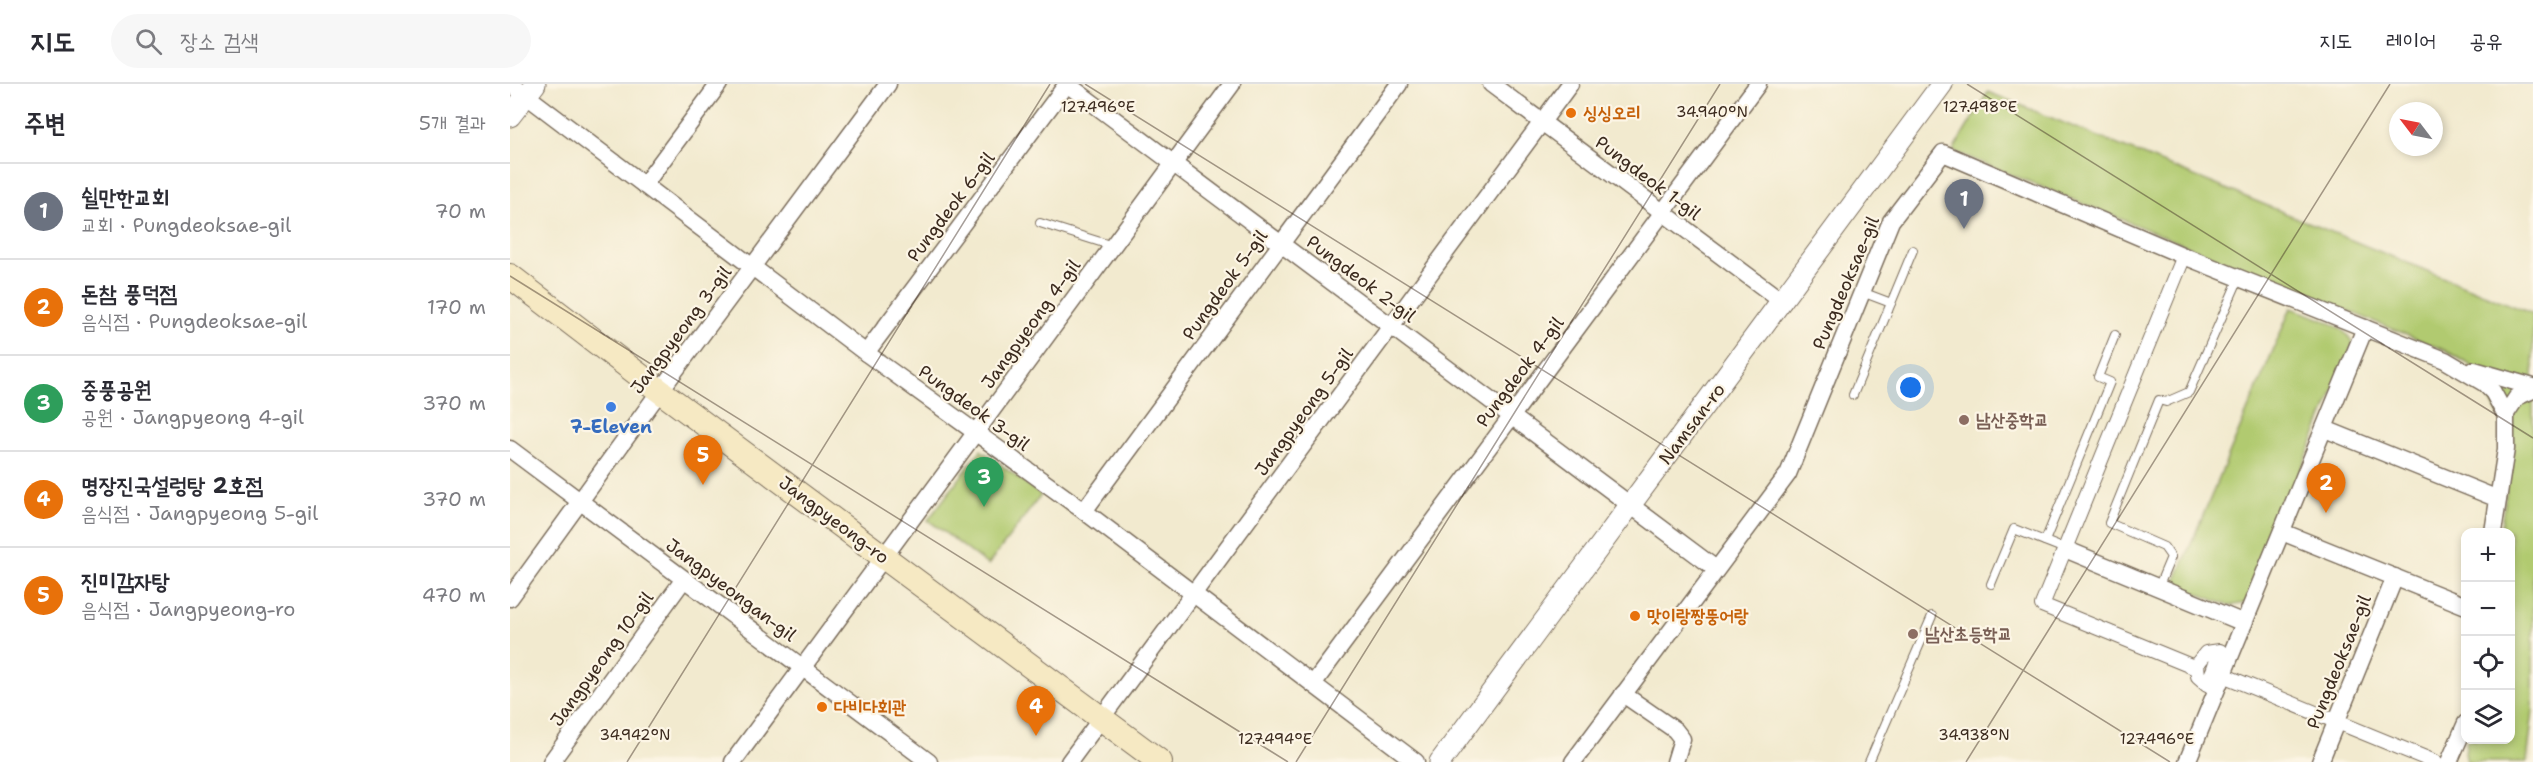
<!DOCTYPE html>
<html lang="ko">
<meta charset="utf-8">
<style>
body{margin:0;font-family:"Shantell Sans","Poor Story",sans-serif;background:#f7f7f7;color:#2b2b33}
.controls{position:absolute;right:18px;bottom:18px;display:grid;overflow:hidden;border-radius:12px;box-shadow:0 3px 9px #0003}
.controls button{width:54px;height:54px;display:grid;place-items:center;padding:0;border:0;border-bottom:2px solid #e1e1e2;background:#fff;color:#2b2b33;font:30px sans-serif}
.compass{position:absolute;left:1879px;top:18px;width:54px;height:54px;border-radius:50%;background:#fff;box-shadow:0 3px 9px #0003;rotate:302deg}
.you{position:absolute;left:1401px;top:304px;width:21px;height:21px;margin:-15px;border:4px solid #fff;border-radius:50%;background:#1a73e8;box-shadow:0 0 0 9px #1a73e833}
.badge{display:grid;place-items:center;width:39px;height:39px;border-radius:50%;background:#d1495b;color:#fff;font-size:20px;font-weight:700}
.pin{position:absolute;translate:-50% -50px;filter:drop-shadow(0 2px 3px #0008)}
.pin::after{content:'';position:absolute;top:32px;width:21px;height:18px;background:inherit;clip-path:polygon(0 0,100% 0,50% 100%)}
.list{margin:0;padding:0;list-style:none}
h2{display:flex;justify-content:space-between;align-items:center;height:78px;margin:0;padding:0 24px;font-size:26px}
h2 small{font-size:20px;font-weight:400;color:#7c7c81}
.list li{display:grid;grid-template-columns:39px 1fr auto;gap:18px;align-items:center;box-sizing:border-box;height:96px;padding:0 24px;border-top:2px solid #e1e1e2}
.list b{display:block;font-size:22px;white-space:nowrap}
.list p{margin:0;font-size:20px;white-space:nowrap;color:#7c7c81}
.list em{font-size:20px;font-style:normal;color:#7c7c81}
.icon{flex:none;width:33px;height:33px;fill:none;stroke:currentColor;stroke-width:2;stroke-linecap:round;stroke-linejoin:round}
.map{position:relative;flex:none;width:2023px;height:678px;overflow:hidden}
header{display:flex;align-items:center;gap:36px;box-sizing:border-box;height:84px;padding:0 30px;background:#fff;border-bottom:2px solid #e1e1e2}
header strong{font-size:28px}
nav{display:flex;gap:33px;margin-inline-start:auto;font-size:21px}
.search{width:420px;height:54px;background:#f7f7f7;display:flex;align-items:center;gap:15px;box-sizing:border-box;padding:0 21px;border-radius:33px;color:#7c7c81;font-size:22px}
main{display:flex}
aside{flex:1;background:#fff}
.map>svg:first-child{display:block}
</style>
<header>
<strong>지도</strong>
<div class="search"><svg class="icon" aria-label="search" viewBox="0 0 24 24"><circle cx="10" cy="10" r="6"/><path d="M15 15l6 6"/></svg>장소 검색</div>
<nav><a>지도</a><a>레이어</a><a>공유</a></nav>
</header>
<main>
<aside>
<h2>주변<small>5개 결과</small></h2>
<ul class="list">
<li><span class="badge" style="background:#6b7280">1</span><div><b>쉴만한교회</b><p>교회 · Pungdeoksae-gil</p></div><em>70 m</em></li>
<li><span class="badge" style="background:#e8710a">2</span><div><b>돈참 풍덕점</b><p>음식점 · Pungdeoksae-gil</p></div><em>170 m</em></li>
<li><span class="badge" style="background:#2e9e5b">3</span><div><b>중풍공원</b><p>공원 · Jangpyeong 4-gil</p></div><em>370 m</em></li>
<li><span class="badge" style="background:#e8710a">4</span><div><b>명장진국설렁탕 2호점</b><p>음식점 · Jangpyeong 5-gil</p></div><em>370 m</em></li>
<li><span class="badge" style="background:#e8710a">5</span><div><b>진미감자탕</b><p>음식점 · Jangpyeong-ro</p></div><em>470 m</em></li>
</ul>
</aside>
<div class="map">
<svg width="2023" height="678" viewBox="0 0 2023 678">
<rect width="100%" height="100%" fill="#fcf5e5"/>
<filter id="ink" filterUnits="userSpaceOnUse"><feTurbulence type="fractalNoise" baseFrequency=".0167" numOctaves="2"/><feDisplacementMap in="SourceGraphic" scale="12" xChannelSelector="R" yChannelSelector="G"/><feConvolveMatrix kernelMatrix="1 2 1 2 8 2 1 2 1" color-interpolation-filters="sRGB"/></filter>
<filter id="wash" filterUnits="userSpaceOnUse"><feTurbulence type="fractalNoise" baseFrequency=".008" numOctaves="4" result="noise"/><feDisplacementMap in="SourceGraphic" scale="24" xChannelSelector="R" yChannelSelector="G"/><feGaussianBlur stdDeviation="1.35" result="paint"/><feColorMatrix in="noise" values="0 0 0 0 0 0 0 0 0 0 0 0 0 0 0 0 0 1.4 0 .05"/><feComposite in="paint" operator="in"/></filter>
<g filter="url(#wash)">
<rect width="100%" height="100%" fill="#f2eacf"/>
<g fill="#b1ca6f" stroke="#767a46" stroke-width="1.5">
<path d="M1478,8l545,222v396l-6,52h-60l-2,-9 2,-13h43v-208h-10l14,-91 -44,-76 -23,-14 -494,-200z"/>
<path d="M1781,224c21,8 52,14 62,36l-107,259 -17,3 -55,-22z"/>
<path d="M471,366l60,45 -53,70 -60,-45z"/>
</g>
</g>
<g filter="url(#ink)">
<g fill="none" stroke-linecap="round" stroke-linejoin="round">
<defs>
<g id="service">
<path d="M530,139l73,23"/>
<path d="M1352,208l29,11"/>
<path d="M1343,311l60,-145"/>
<path d="M1535,457l65,-159 -12,-5 17,-42"/>
<path d="M1481,500l23,-55 51,20"/>
<path d="M1648,504l13,-31 -7,-10 -55,-24 50,-123 7,2 23,-10 50,-114"/>
<path d="M1359,678l63,-146"/>
</g>
<g id="pedestrian">
<path d="M1674,172l-142,349 154,63"/>
<path d="M1703,587l7,-20 -14,2 -9,11 1,12 9,8 6,-13 222,91"/>
</g>
<g id="minor">
<path d="M1,0l355,269 218,158 332,251"/>
<path d="M557,0l649,485"/>
<path d="M981,0l292,218"/>
<path d="M134,101l75,-101"/>
<path d="M356,269l201,-269"/>
<path d="M1964,286l59,17"/>
<path d="M1995,331l12,-18 16,-7"/>
<path d="M1815,345l173,70"/>
<path d="M0,365l419,313"/>
<path d="M574,427l315,-427"/>
<path d="M1772,448l184,74"/>
<path d="M1555,465l179,74"/>
<path d="M0,514l150,-207 228,-307"/>
<path d="M803,600l445,-600"/>
<path d="M1113,610l52,36 7,9 -7,23"/>
<path d="M41,678l133,-183"/>
<path d="M223,678l499,-678"/>
<path d="M559,678l501,-678"/>
<path d="M1063,678l215,-288 103,-253 52,-68 241,103 261,104 39,23 9,9 13,24v33l-13,83"/>
<path d="M1677,678l178,-434"/>
<path d="M1810,678l75,-185"/>
<path d="M1939,678l17,-39"/>
</g>
<g id="tertiary">
<path d="M0,32l25,-32"/>
<path d="M930,678l502,-678"/>
</g>
<path id="secondary" d="M0,192l150,115 500,371"/>
</defs>
<use href="#service" stroke="#7b6d5c" stroke-width="10"/>
<use href="#pedestrian" stroke="#7b6d5c" stroke-width="16"/>
<use href="#minor" stroke="#7b6d5c" stroke-width="19"/>
<use href="#tertiary" stroke="#7b6d5c" stroke-width="23"/>
<use href="#secondary" stroke="#7b6d5c" stroke-width="26"/>
<use href="#service" stroke="#fff" stroke-width="8"/>
<use href="#pedestrian" stroke="#fff" stroke-width="14"/>
<use href="#minor" stroke="#fff" stroke-width="16"/>
<use href="#tertiary" stroke="#fff" stroke-width="21"/>
<use href="#secondary" stroke="#f6e9c3" stroke-width="24"/>
</g>
</g>
<path fill="none" stroke="#3b2a1e" stroke-width="1.5" stroke-opacity="0.45" d="M575,0l1085,678M1457,0l566,354M0,192l778,486M117,678l423,-678M786,678l424,-678M1456,678l424,-678"/>
<g fill="#e8710a" stroke="#fcf5e5" stroke-width="2">
<circle cx="1061" cy="29" r="6"/>
<circle cx="1125" cy="532" r="6"/>
<circle cx="312" cy="623" r="6"/>
</g>
<circle fill="#3f7fe0" stroke="#fcf5e5" stroke-width="2" cx="101" cy="323" r="6"/>
<g fill="#8d6e63" stroke="#fcf5e5" stroke-width="2">
<circle cx="1454" cy="336" r="6"/>
<circle cx="1403" cy="550" r="6"/>
</g>
<g text-anchor="middle" dominant-baseline="central" stroke-width="4.5" stroke-linejoin="round" paint-order="stroke">
<g font-size="18" font-weight="bold" fill="#c56008" stroke="#fcf5e5" text-anchor="start">
<text x="1073" y="29">싱싱오리</text>
<text x="1137" y="532">맛이랑짱뚱어랑</text>
<text x="324" y="623">다비다회관</text>
</g>
<g font-size="18" fill="#3b2a1e" stroke="#fcf5e5">
<text transform="translate(1138 94) rotate(37)">Pungdeok 1-gil</text>
<text transform="translate(441 123) rotate(-53)">Pungdeok 6-gil</text>
<text transform="translate(851 195) rotate(37)">Pungdeok 2-gil</text>
<text transform="translate(1336 199) rotate(-67)">Pungdeoksae-gil</text>
<text transform="translate(715 201) rotate(-54)">Pungdeok 5-gil</text>
<text transform="translate(521 240) rotate(-54)">Jangpyeong 4-gil</text>
<text transform="translate(171 246) rotate(-53)">Jangpyeong 3-gil</text>
<text transform="translate(1010 288) rotate(-53)">Pungdeok 4-gil</text>
<text transform="translate(464 324) rotate(36)">Pungdeok 3-gil</text>
<text transform="translate(794 328) rotate(-54)">Jangpyeong 5-gil</text>
<text transform="translate(1182 340) rotate(-53)">Namsan-ro</text>
<text transform="translate(324 436) rotate(37)">Jangpyeong-ro</text>
<text transform="translate(221 506) rotate(37)">Jangpyeongan-gil</text>
<text transform="translate(92 575) rotate(-54)">Jangpyeong 10-gil</text>
<text transform="translate(1829 578) rotate(-68)">Pungdeoksae-gil</text>
</g>
<g font-size="18" font-weight="bold" fill="#785e54" stroke="#fcf5e5" text-anchor="start">
<text x="1466" y="336">남산중학교</text>
<text x="1415" y="550">남산초등학교</text>
</g>
<g font-size="18" font-weight="bold" fill="#366cbe" stroke="#fcf5e5">
<text x="101" y="343">7-Eleven</text>
</g>
</g>
<g font-size="15" text-anchor="middle" fill="#3b2a1e" stroke="#fcf5e5" stroke-width="4.5" stroke-linejoin="round" paint-order="stroke">
<text x="588" y="28">127.496°E</text>
<text x="1470" y="28">127.498°E</text>
<text x="1202" y="33">34.940°N</text>
<text x="125" y="656">34.942°N</text>
<text x="1464" y="656">34.938°N</text>
<text x="765" y="660">127.494°E</text>
<text x="1647" y="660">127.496°E</text>
</g>
</svg>
<div class="controls">
<button>+</button>
<button>−</button>
<button><svg class="icon" aria-label="locate" viewBox="0 0 24 24"><circle cx="12" cy="12" r="6"/><path d="M12 2v4M12 18v4M2 12h4M18 12h4"/></svg></button>
<button><svg class="icon" aria-label="layers" viewBox="0 0 24 24"><path d="M12 4l9 5-9 5-9-5zM3 14l9 5 9-5"/></svg></button>
</div>
<svg class="compass" viewBox="-18 -18 36 36"><path d="M0-13l5 13h-10z" fill="#e53935"/><path d="M0 13l5-13h-10z" fill="#7c7c81"/></svg>
<div class="you"></div>
<div class="pin badge" style="left:1454px;top:145px;background:#6b7280">1</div>
<div class="pin badge" style="left:1816px;top:429px;background:#e8710a">2</div>
<div class="pin badge" style="left:474px;top:423px;background:#2e9e5b">3</div>
<div class="pin badge" style="left:526px;top:652px;background:#e8710a">4</div>
<div class="pin badge" style="left:193px;top:401px;background:#e8710a">5</div>
</div>
</main>
